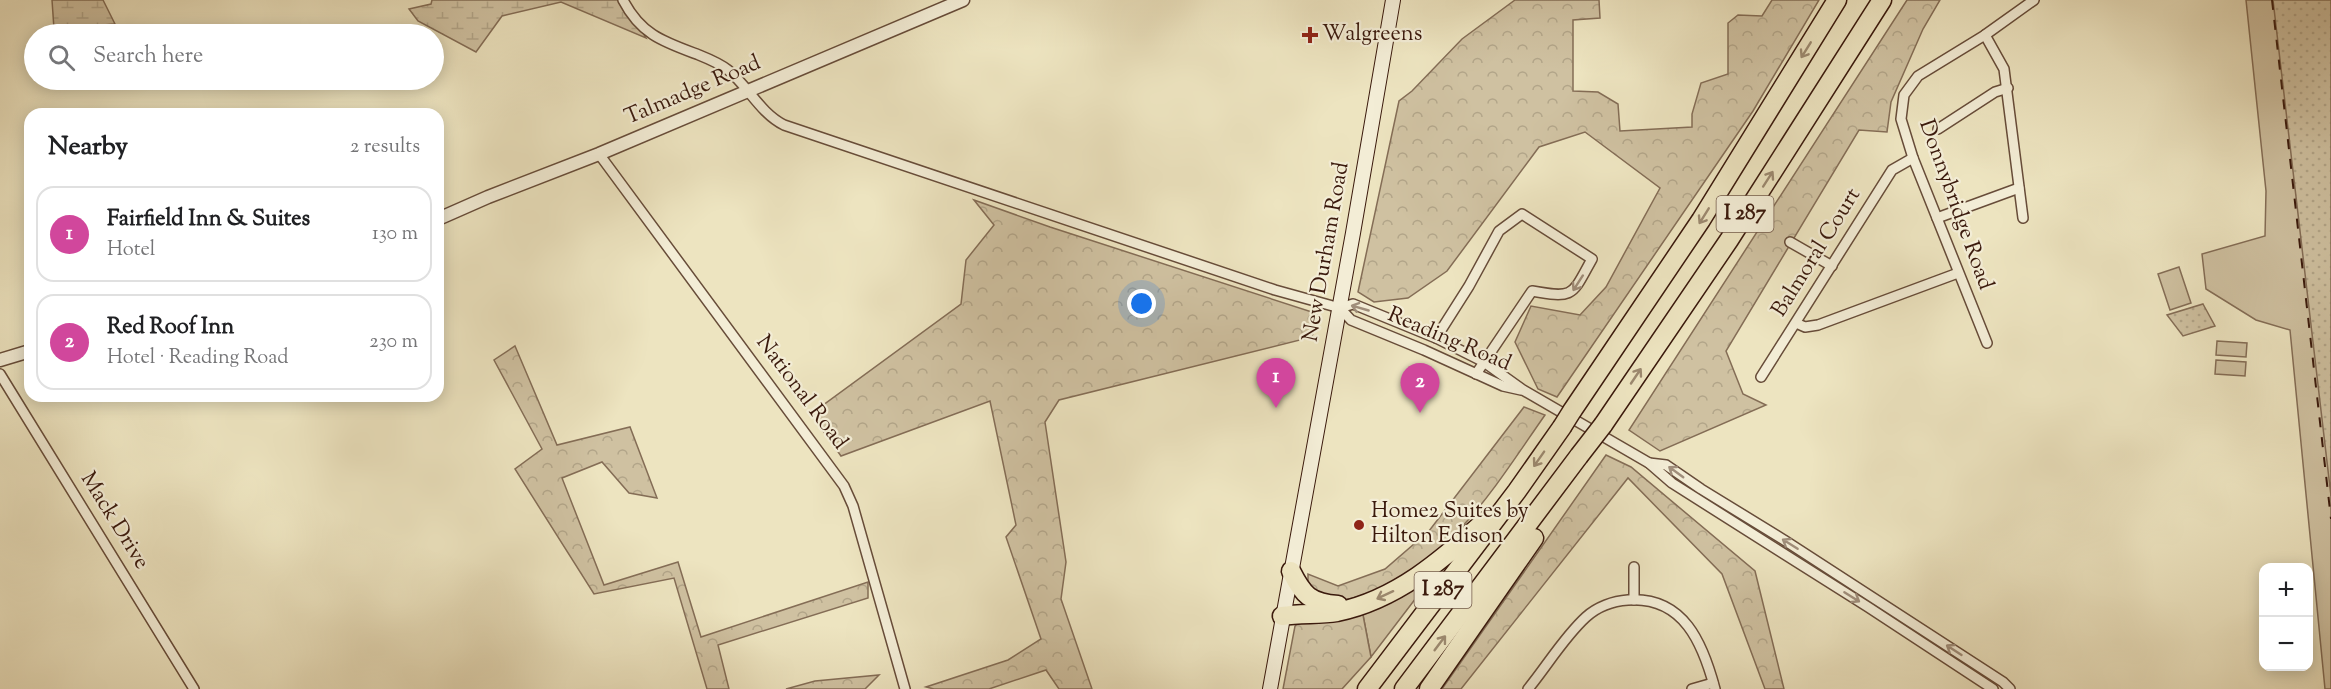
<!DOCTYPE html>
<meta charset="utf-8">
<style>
body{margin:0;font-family:"Sorts Mill Goudy",serif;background:#f6f6f6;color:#202124}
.controls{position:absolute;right:18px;bottom:18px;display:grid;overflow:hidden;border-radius:12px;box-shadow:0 3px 15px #0003}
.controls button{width:54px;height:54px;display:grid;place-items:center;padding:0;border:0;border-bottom:2px solid #e0e0e0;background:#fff;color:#202124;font:30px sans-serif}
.you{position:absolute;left:1142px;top:304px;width:21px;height:21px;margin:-15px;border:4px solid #fff;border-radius:50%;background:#1a73e8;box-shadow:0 0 0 9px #1a73e833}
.badge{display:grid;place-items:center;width:39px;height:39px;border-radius:50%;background:#111827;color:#fff;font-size:20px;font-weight:700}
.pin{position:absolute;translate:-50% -50px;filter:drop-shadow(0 2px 3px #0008)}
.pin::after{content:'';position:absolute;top:32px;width:21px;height:18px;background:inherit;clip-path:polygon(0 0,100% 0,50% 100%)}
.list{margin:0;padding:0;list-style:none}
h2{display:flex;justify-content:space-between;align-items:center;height:78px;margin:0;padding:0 24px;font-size:26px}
h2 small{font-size:20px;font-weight:400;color:#757577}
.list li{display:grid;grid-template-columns:39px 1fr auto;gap:18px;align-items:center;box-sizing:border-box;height:96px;margin:0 12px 12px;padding:0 12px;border:2px solid #e0e0e0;border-radius:18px}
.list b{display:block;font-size:22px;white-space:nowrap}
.list p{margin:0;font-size:20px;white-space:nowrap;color:#757577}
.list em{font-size:20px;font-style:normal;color:#757577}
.icon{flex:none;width:33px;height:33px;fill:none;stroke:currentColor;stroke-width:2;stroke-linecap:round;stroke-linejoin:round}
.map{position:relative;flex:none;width:2331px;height:689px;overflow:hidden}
.search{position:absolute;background:#fff;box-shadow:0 3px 15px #0003;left:24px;top:24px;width:420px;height:66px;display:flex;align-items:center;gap:15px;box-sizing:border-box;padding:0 21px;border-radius:33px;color:#757577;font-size:22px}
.panel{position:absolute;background:#fff;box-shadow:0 3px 15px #0003;left:24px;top:108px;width:420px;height:294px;border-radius:18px}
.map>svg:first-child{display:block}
</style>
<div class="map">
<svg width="2331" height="689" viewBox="0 0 2331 689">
<defs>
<pattern id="forest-crowns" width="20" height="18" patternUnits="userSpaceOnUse" patternTransform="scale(1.5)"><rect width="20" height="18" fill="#cfc1a1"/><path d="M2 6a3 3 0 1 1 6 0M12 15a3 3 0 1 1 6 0" fill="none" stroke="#b2a589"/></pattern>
<pattern id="wetland-marsh" width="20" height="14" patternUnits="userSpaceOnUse" patternTransform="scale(1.5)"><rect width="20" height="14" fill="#cfc1a1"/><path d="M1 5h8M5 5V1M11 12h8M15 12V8" fill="none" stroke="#b2a589"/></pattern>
<pattern id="park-dots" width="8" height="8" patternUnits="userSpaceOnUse" patternTransform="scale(1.5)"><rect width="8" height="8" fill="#cfc1a1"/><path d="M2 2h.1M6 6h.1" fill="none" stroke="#b2a589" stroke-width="1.8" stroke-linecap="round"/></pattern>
</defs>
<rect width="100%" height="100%" fill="#ede4c0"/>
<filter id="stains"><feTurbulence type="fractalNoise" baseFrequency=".00333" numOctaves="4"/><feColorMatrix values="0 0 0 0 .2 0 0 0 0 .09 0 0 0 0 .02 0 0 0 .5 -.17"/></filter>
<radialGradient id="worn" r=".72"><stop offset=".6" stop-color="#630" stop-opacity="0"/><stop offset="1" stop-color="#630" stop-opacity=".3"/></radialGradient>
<g fill="#cfc1a1" stroke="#846d56" stroke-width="1.5">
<path d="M2246,0h66l19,78v611h-6l-35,-359 -34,-10 -50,-31 -4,-35 63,-18 1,-45z"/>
<path d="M2179,267l12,36 -21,7 -12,-36z"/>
<path d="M2217,341l30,2 -1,14 -30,-2z"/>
<path d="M2216,360l30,2 -1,14 -30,-2z"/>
<path d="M1432,577l-61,80 -8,-42z"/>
</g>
<g fill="url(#forest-crowns)" stroke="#846d56" stroke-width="1.5">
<path d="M1515,0h84l1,18 -27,2v71l25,1 20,12 2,27 72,-4v-13l9,-31 27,-9v-51l10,-8 24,1 10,-16h47l-66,111 -196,286 -19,-8 -23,-47 16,-36 49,9 26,-28 54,-99 -75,-56 -46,15 -92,124 -39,27 -34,4 -16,-10 41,-191 13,-10 50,-52z"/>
<path d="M1907,0h33l-17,29 -32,73 -4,30 -28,-2 -133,221 17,43 23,11 -106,46 -31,-21z"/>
<path d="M974,200l76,27 268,87 -6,23 -253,63 -14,22 21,140 -5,37 31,90h-33l-13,-19 -57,19h-55l-8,-2 82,-27 33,-21 -35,-102 10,-12 -26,-124 -149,55 -30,-42 150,-110 5,-44 28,-35z"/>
<path d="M515,346l42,99 73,-18 27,71 -28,-5 -27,-31 -40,16 42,107 74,-23 23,75 167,-55v16l-150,47 11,44h-22l-33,-111 -80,16 -79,-125 27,-20 -48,-89z"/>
<path d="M1524,407l21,8c-47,67 -93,146 -174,177 -16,6 -31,12 -48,4 -5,-3 -10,-8 -15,-11v-11l30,12 47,-17 44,-38z"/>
<path d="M1606,455l25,12 124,104 29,118h-19l-43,-115 -94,-96 -167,211h-19z"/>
<path d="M1363,615l8,42 -29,32h-59l12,-63 6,-6h33z"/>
<path d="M879,675l-14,14h-79l29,-8z"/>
</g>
<g fill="url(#wetland-marsh)" stroke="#846d56" stroke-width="1.5">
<path d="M52,0h51l12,24 -61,5z"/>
<path d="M432,0h192l22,38 -85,-36 -59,14 -26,36 -58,-31 -9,-12 22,-5z"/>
</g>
<g fill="url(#park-dots)" stroke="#846d56" stroke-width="1.5">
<path d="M2273,0h58v496z"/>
<path d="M2203,304l12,22 -32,10 -16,-21z"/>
</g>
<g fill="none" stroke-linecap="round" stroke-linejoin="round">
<defs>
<g id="minor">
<path d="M623,0c18,35 41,42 76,55 10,4 20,8 29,15 20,16 32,43 56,55l491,165 65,18"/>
<path d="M1985,35l19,34 19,149"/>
<path d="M1938,129l57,-37 13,-4"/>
<path d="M599,154l245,332 9,20 52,183"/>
<path d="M1937,218l82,-30"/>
<path d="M1790,242l42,24"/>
<path d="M1340,308l13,-4 83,34 48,24 39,28 126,73 23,20 196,124 125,82"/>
<path d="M1340,308l11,12 73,30 79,36 18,4"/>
<path d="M1796,323l9,4 13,-2 140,-52"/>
<path d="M1436,338l33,-52 30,-55 23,-17 70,45c-20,36 -17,40 -60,32l-56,83"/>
<path d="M1987,343l-74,-185 -12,-39 3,-24 14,-19 67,-41 49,-35"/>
<path d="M0,374l194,315"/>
<path d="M1761,377l131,-207 21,-12"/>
<path d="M1649,463l17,2 35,24 83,51 219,142 7,7"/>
<path d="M1634,600v-33"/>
<path d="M1528,689c19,-23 36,-52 58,-72 11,-10 27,-16 42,-17 56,-4 75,44 87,89"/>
<path d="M1692,689l21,-6"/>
</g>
<g id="tertiary">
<path d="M438,219l50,-22 111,-43 364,-154"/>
<path d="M0,360l30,-9"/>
</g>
<path id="secondary" d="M1270,689l83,-456 40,-233"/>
<g id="motorway">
<path d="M1572,411l129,-191 136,-220"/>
<path d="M1603,425l126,-185 153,-240"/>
<path d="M1291,571c12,24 19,32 47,34"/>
<path d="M1282,616c19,-3 37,-1 55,-4 59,-12 105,-52 148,-91"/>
<path d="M1367,689l150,-198 45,-64"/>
<path d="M1404,689l175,-233"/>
<path d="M1429,689l105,-151"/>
</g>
</defs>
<use href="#minor" stroke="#674c39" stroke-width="12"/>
<use href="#tertiary" stroke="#674c39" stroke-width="15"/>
<use href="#secondary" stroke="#3a190c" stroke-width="16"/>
<use href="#motorway" stroke="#3a190c" stroke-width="21"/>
<use href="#minor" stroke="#f3edd6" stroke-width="9"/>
<use href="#tertiary" stroke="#f3edd6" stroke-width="12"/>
<use href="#secondary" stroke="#f3edd6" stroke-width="14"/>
<use href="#motorway" stroke="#ede4c0" stroke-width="18"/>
<path stroke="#3a190c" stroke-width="2" stroke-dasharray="10 10" stroke-linecap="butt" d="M2272,0l59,519"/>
<defs>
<g id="motorway-bridge">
<path d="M1562,427l10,-16"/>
<path d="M1579,456l24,-31"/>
</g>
</defs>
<use href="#motorway-bridge" stroke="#3a190c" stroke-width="21" stroke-linecap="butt"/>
<use href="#motorway-bridge" stroke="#ede4c0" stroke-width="18"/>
</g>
<defs><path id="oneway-shaft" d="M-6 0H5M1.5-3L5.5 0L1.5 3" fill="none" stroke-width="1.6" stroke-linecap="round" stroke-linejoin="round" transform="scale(1.5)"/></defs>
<g stroke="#9c896f">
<use href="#oneway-shaft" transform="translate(1806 50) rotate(122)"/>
<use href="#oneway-shaft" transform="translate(1768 179) rotate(-57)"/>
<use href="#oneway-shaft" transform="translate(1704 216) rotate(122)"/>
<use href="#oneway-shaft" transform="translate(1636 376) rotate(-56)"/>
<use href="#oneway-shaft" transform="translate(1539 459) rotate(125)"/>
<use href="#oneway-shaft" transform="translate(1385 595) rotate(155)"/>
<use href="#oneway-shaft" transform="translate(1440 643) rotate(-53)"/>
</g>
<g stroke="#a08e7b">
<use href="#oneway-shaft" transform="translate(1578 283) rotate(123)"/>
<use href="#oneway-shaft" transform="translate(1360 308) rotate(-164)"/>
<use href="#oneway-shaft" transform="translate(1676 472) rotate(-144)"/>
<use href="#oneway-shaft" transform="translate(1790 544) rotate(-148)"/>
<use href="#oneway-shaft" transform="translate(1852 597) rotate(32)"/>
<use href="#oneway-shaft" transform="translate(1954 650) rotate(-147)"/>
</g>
<g fill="#8f2418" stroke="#f3edd6" stroke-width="2">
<path d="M1307 26h6v6h6v6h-6v6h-6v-6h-6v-6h6z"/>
<circle cx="1359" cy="525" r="6"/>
</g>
<g text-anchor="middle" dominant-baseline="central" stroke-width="4.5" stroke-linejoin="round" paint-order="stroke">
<g fill="#f3edd6" stroke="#725949" stroke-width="1.5">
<rect x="1716.5" y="196" width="57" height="36" rx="4.5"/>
<rect x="1414.5" y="572" width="57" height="36" rx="4.5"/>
</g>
<g font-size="21" font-weight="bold" fill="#3a190c">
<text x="1745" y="214">I 287</text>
<text x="1443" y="590">I 287</text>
</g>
<g font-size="22" fill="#3a190c" stroke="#f3edd6" text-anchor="start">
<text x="1322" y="35">Walgreens</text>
<text x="1371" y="512">Home2 Suites by<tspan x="1371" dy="25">Hilton Edison</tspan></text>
</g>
<g font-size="22" fill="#3a190c" stroke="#f3edd6">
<text transform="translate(693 91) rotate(-23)">Talmadge Road</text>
<text transform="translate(1955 205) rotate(70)">Donnybridge Road</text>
<text transform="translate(1327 252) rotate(-80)">New Durham Road</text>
<text transform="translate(1817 253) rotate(-58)">Balmoral Court</text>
<text transform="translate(1449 340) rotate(23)">Reading Road</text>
<text transform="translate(801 393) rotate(53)">National Road</text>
<text transform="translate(114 521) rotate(58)">Mack Drive</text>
</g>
</g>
<rect width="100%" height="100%" filter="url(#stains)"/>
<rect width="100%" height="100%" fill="url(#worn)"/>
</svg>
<div class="controls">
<button>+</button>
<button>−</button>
</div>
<div class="you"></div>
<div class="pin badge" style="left:1276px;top:408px;background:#d1479c">1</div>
<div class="pin badge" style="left:1420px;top:413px;background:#d1479c">2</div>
<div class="search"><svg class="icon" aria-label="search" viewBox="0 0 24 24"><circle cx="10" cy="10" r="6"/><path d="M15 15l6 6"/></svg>Search here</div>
<section class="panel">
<h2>Nearby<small>2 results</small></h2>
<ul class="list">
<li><span class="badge" style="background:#d1479c">1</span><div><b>Fairfield Inn &amp; Suites</b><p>Hotel</p></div><em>130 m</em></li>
<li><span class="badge" style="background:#d1479c">2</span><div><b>Red Roof Inn</b><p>Hotel · Reading Road</p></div><em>230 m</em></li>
</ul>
</section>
</div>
